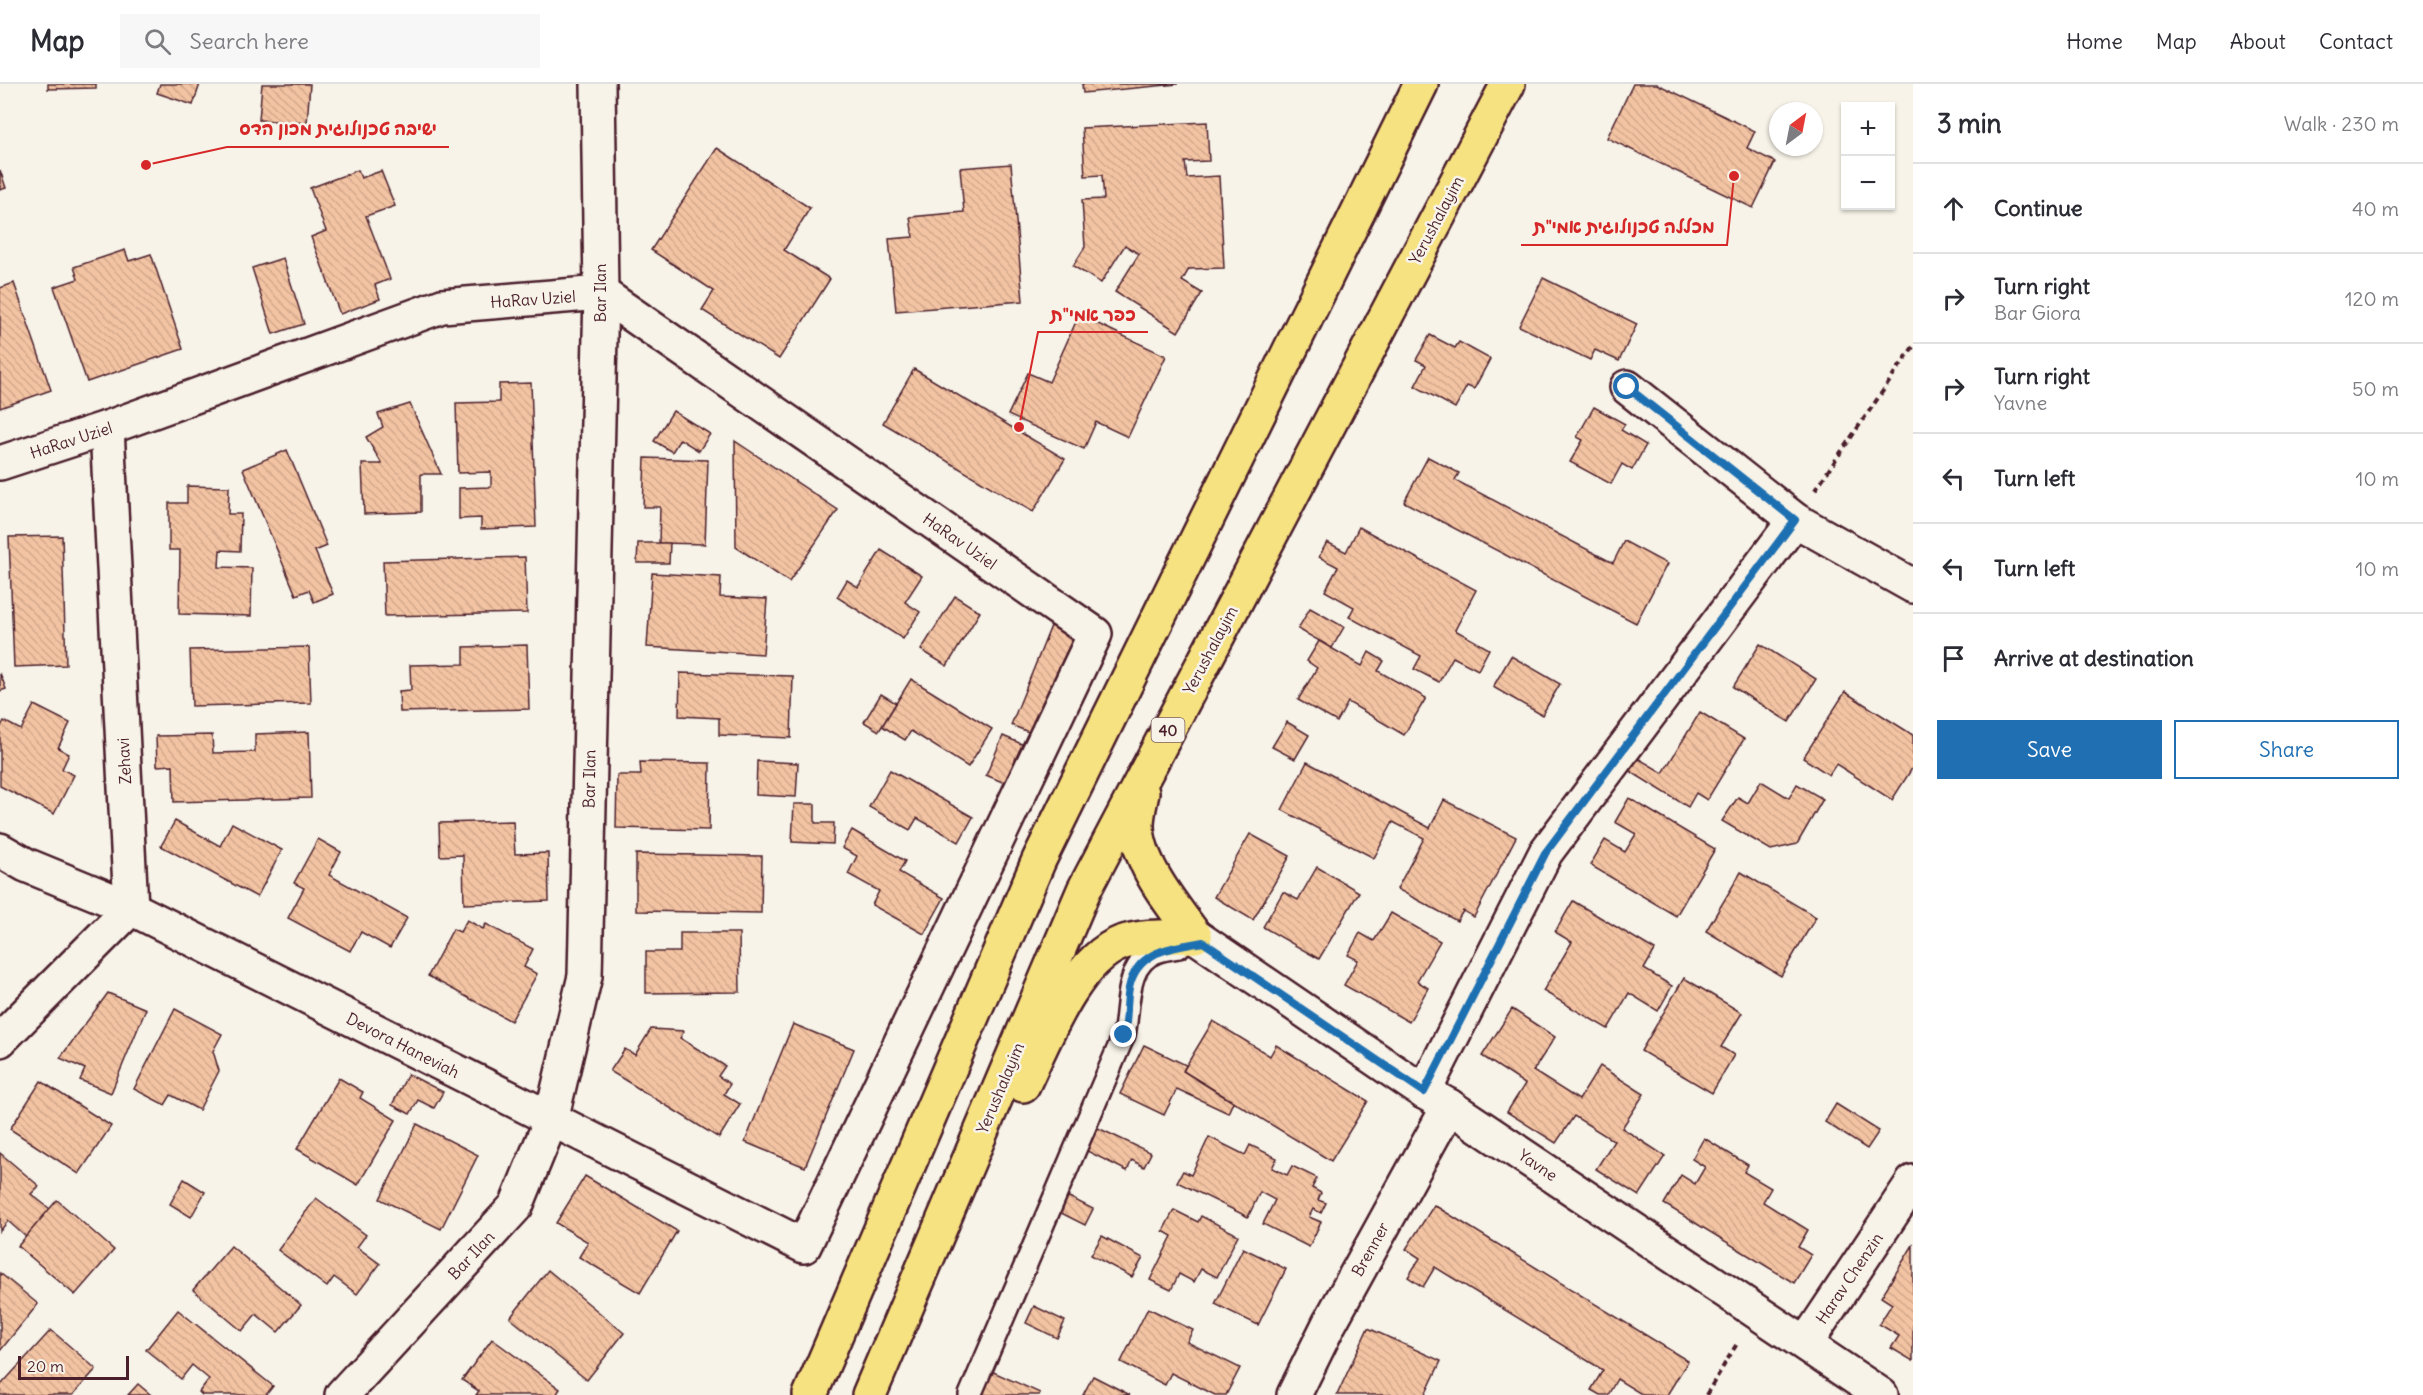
<!DOCTYPE html>
<meta charset="utf-8">
<style>
body{margin:0;font-family:Delius,"Playpen Sans Hebrew",sans-serif;background:#f7f7f7;color:#2b2b33}
.controls{position:absolute;right:18px;top:18px;display:grid;overflow:hidden;border-radius:0px;box-shadow:0 2px 4px #0004}
.controls button{width:54px;height:54px;display:grid;place-items:center;padding:0;border:0;border-bottom:2px solid #e1e1e2;background:#fff;color:#2b2b33;font:30px sans-serif}
.compass{position:absolute;left:1769px;top:18px;width:54px;height:54px;border-radius:50%;background:#fff;box-shadow:0 2px 4px #0004;rotate:32deg}
.scale{position:absolute;left:18px;bottom:15px;width:111px;box-sizing:border-box;padding-left:6px;border:3px solid #4a1f2b;border-top:0;font-size:16px;line-height:21px;white-space:nowrap;color:#4a1f2b;-webkit-text-stroke:4px #f7f3e8;paint-order:stroke}
.stop{position:absolute;width:18px;height:18px;margin:-14px;border:4px solid #1f6fb2;border-radius:50%;background:#fff}
.stop.end{background:#1f6fb2;border-color:#fff;box-shadow:0 2px 6px #0008}
.list{margin:0;padding:0;list-style:none}
h2{display:flex;justify-content:space-between;align-items:center;height:78px;margin:0;padding:0 24px;font-size:26px}
h2 small{font-size:20px;font-weight:400;color:#7c7c81}
.list li{display:grid;grid-template-columns:39px 1fr auto;gap:18px;align-items:center;box-sizing:border-box;height:90px;padding:0 24px;border-top:2px solid #e1e1e2}
.list b{display:block;font-size:22px;white-space:nowrap}
.list p{margin:0;font-size:20px;white-space:nowrap;color:#7c7c81}
.list em{font-size:20px;font-style:normal;color:#7c7c81}
.actions{display:flex;gap:12px;padding:18px 24px}
.actions a{flex:1;padding:14px 0;border:2px solid #1f6fb2;border-radius:0px;text-align:center;font-size:21px;color:#1f6fb2}
.actions .main{background:#1f6fb2;color:#fff}
.icon{flex:none;width:33px;height:33px;fill:none;stroke:currentColor;stroke-width:2;stroke-linecap:round;stroke-linejoin:round}
.map{position:relative;flex:none;width:1913px;height:1311px;overflow:hidden}
header{display:flex;align-items:center;gap:36px;box-sizing:border-box;height:84px;padding:0 30px;background:#fff;border-bottom:2px solid #e1e1e2}
header strong{font-size:28px}
nav{display:flex;gap:33px;margin-inline-start:auto;font-size:21px}
.search{width:420px;height:54px;background:#f7f7f7;display:flex;align-items:center;gap:15px;box-sizing:border-box;padding:0 21px;border-radius:0px;color:#7c7c81;font-size:22px}
main{display:flex}
aside{flex:1;background:#fff}
.map>svg:first-child{display:block}
</style>
<header>
<strong>Map</strong>
<div class="search"><svg class="icon" aria-label="search" viewBox="0 0 24 24"><circle cx="10" cy="10" r="6"/><path d="M15 15l6 6"/></svg>Search here</div>
<nav><a>Home</a><a>Map</a><a>About</a><a>Contact</a></nav>
</header>
<main>
<div class="map">
<svg width="1913" height="1311" viewBox="0 0 1913 1311">
<defs>
<pattern id="building-back-hatch" width="6" height="6" patternUnits="userSpaceOnUse" patternTransform="scale(1.5)"><rect width="6" height="6" fill="#f3c4a3"/><path d="M-1 5l2 2M0 0l6 6M5-1l2 2" fill="none" stroke="#d2a88c"/></pattern>
</defs>
<rect width="100%" height="100%" fill="#f7f3e8"/>
<filter id="ink" filterUnits="userSpaceOnUse"><feTurbulence type="fractalNoise" baseFrequency=".0167" numOctaves="2"/><feDisplacementMap in="SourceGraphic" scale="12" xChannelSelector="R" yChannelSelector="G"/><feConvolveMatrix kernelMatrix="1 2 1 2 8 2 1 2 1" color-interpolation-filters="sRGB"/></filter>
<g filter="url(#ink)">
<g fill="url(#building-back-hatch)" stroke="#4a1f2b" stroke-width="1.5">
<path d="M48,0h48v4l-48,1z"/>
<path d="M160,0h40l-7,21 -36,-12z"/>
<path d="M262,0h48l-3,39 -48,-3z"/>
<path d="M1082,0h96l-95,9z"/>
<path d="M1633,0h24l98,47 -8,17 28,14 -22,46 -146,-70z"/>
<path d="M1207,38l2,39 -24,1 2,16 32,-2 5,92 -35,1 -7,12 20,12 -24,39 -63,-40 24,-38 -14,-9 -24,38 -28,-17 12,-19 -3,-47 22,-1 -2,-24 -17,1 -3,-48z"/>
<path d="M717,64l93,60 -26,42 46,29 -51,80 -77,-49 12,-19 -63,-41z"/>
<path d="M1011,80l12,137 -127,10 -7,-72 24,-2 -3,-20 54,-5 -4,-44z"/>
<path d="M0,86l6,18 -6,2z"/>
<path d="M358,86l3,8 20,-7 14,35 -29,10 24,63 -15,6 5,14 -40,15 -29,-77 15,-6 -16,-43z"/>
<path d="M125,166l4,11 22,-7 32,95 -96,33 -33,-95 24,-8 -4,-12z"/>
<path d="M283,174l21,66 -31,10 -21,-66z"/>
<path d="M1543,194l94,46 -18,37 -24,-11 -5,10 -71,-34z"/>
<path d="M14,199l37,107 -51,18v-120z"/>
<path d="M1079,231l87,41 -38,81 -32,-15 -12,27 -76,-34 20,-42 21,9z"/>
<path d="M1430,251l25,13 4,-6 31,17 -16,30 -7,-3 -12,22 -40,-22 11,-21 -10,-5z"/>
<path d="M914,285l151,90 -32,53 -150,-89z"/>
<path d="M531,299l5,144 -55,2v-11l-22,1v-31l32,-1v-15l-33,1 -2,-70 43,-1v-18z"/>
<path d="M410,320l31,70h-20v38l-57,2 -2,-50h20l-16,-27 17,-10 -5,-13z"/>
<path d="M1594,323l31,17 -4,6 25,15 -14,25 -10,-6 -11,20 -41,-22 13,-22 -6,-3z"/>
<path d="M673,327l37,23 -11,17 -19,-12 -8,13 -18,-11z"/>
<path d="M735,357l103,69 -49,72 -53,-35z"/>
<path d="M287,366l40,96 -12,5 18,43 -19,8 -5,-12 -13,5 -53,-126z"/>
<path d="M1428,373l31,16 -4,7 158,83 11,-22 43,23 -31,59 -232,-121z"/>
<path d="M645,374l63,2 -3,84 -46,-1 1,-36h-17z"/>
<path d="M187,402l42,1 -1,27h13l-1,37 -20,-1 -1,17 33,1 -1,48 -72,-2 1,-64h-11v-47h18z"/>
<path d="M1359,443l117,63 -21,40 34,19 -11,21 -25,-13 -14,25 -25,-13 7,-13 -72,-39 5,-10 -29,-16 13,-24 -19,-10 8,-15 19,10z"/>
<path d="M62,452l4,129 -52,2 -5,-130z"/>
<path d="M638,459h32l-1,20h-32z"/>
<path d="M881,466l41,26 -17,26 15,10 -17,27 -66,-42 10,-17 11,7z"/>
<path d="M525,473l2,56 -142,3 -2,-55z"/>
<path d="M652,489l69,4 -1,20 47,2 -4,55 -116,-7z"/>
<path d="M955,512l25,16 -33,54 -26,-16z"/>
<path d="M1310,524l34,19 -12,21 -34,-19z"/>
<path d="M1051,542l25,10 -40,99 -25,-10z"/>
<path d="M1319,557l43,25 7,-14 15,9 -6,10 48,27 -22,37 -56,-33 -11,20 -39,-22 19,-32 -10,-7z"/>
<path d="M1760,560l56,35 -27,43 -56,-35z"/>
<path d="M527,561l2,64 -129,3 -1,-21 12,-1 -1,-25 54,-1v-17z"/>
<path d="M309,563l2,56 -119,3 -2,-56z"/>
<path d="M1511,572l49,28 -18,31 -49,-28z"/>
<path d="M0,589l6,16 -6,2z"/>
<path d="M680,589l113,3 -2,62 -72,-3v-17l-40,-2z"/>
<path d="M911,595l81,50 -24,38 -57,-36 -6,9 -23,-14z"/>
<path d="M1845,608l68,43v32l-21,33 -56,-36 -7,11 -26,-17z"/>
<path d="M881,610l15,9 -17,28 -15,-9z"/>
<path d="M34,621l36,18 -12,25 11,6 -7,15 12,6 -20,39 -54,-28v-58l4,-7 17,9z"/>
<path d="M1700,628l44,27 -37,61 -11,-7 -8,14 -60,-37 8,-13 27,16z"/>
<path d="M1287,638l22,13 -14,24 -23,-12z"/>
<path d="M309,648l2,66 -137,4 -1,-37 -16,1 -1,-30 56,-1 1,18 42,-1v-18z"/>
<path d="M1003,652l28,12 -17,39 -28,-12z"/>
<path d="M757,677l41,2 -2,34 -40,-2z"/>
<path d="M640,678l70,1 -1,67 -93,-2 1,-53h24z"/>
<path d="M1307,678l123,66 14,-28 72,37 -42,80 -11,-6 -6,10 -60,-32 27,-51 -31,-16 -19,36 -92,-48z"/>
<path d="M890,686l83,47 -14,25 -42,-24 -7,12 -41,-23z"/>
<path d="M1761,697l28,17 8,-14 26,15 -26,45 -26,6 -49,-29 16,-24 10,6z"/>
<path d="M1629,714l86,51 -39,67 -86,-51 15,-25 20,12 11,-18 -21,-12z"/>
<path d="M794,720h21v19h19l-1,21 -41,-2z"/>
<path d="M175,737l45,25 12,-23 50,27 -25,47 -96,-51z"/>
<path d="M513,737l2,33 33,-1 1,48 -85,3 -1,-49 -23,1 -1,-33z"/>
<path d="M852,746l53,31 -6,11 45,26 -20,36 -52,-29 7,-14 -31,-17 9,-18 -15,-8z"/>
<path d="M1250,750l40,22 -37,64 -39,-23z"/>
<path d="M318,755l23,13 -12,23 78,43 -17,30 -29,-16 -11,19 -62,-33 16,-30 -10,-5z"/>
<path d="M636,770l126,2 -1,57 -125,-2z"/>
<path d="M1317,783l42,25 -40,67 -56,-32 20,-35 15,8z"/>
<path d="M1741,788l75,45 -35,59 -75,-45z"/>
<path d="M1573,817l82,49 -11,19 28,17 -14,25 -29,-18 -21,36 -65,-38 29,-49 -17,-10z"/>
<path d="M1391,829l49,28 -23,40 11,7 -19,34 -65,-37 14,-25 -10,-5 12,-22 14,8z"/>
<path d="M467,836l16,9 3,-5 47,25 -9,18 13,7 -26,47 -83,-45 25,-47 7,3z"/>
<path d="M680,849h59l1,59 -94,1v-41h34z"/>
<path d="M1684,894l58,35 -21,34 13,8 -22,38 -71,-42z"/>
<path d="M108,909l38,16 -35,84 -31,-13 5,-11 -25,-11z"/>
<path d="M175,925l47,25 -9,17 6,20 -20,39 -28,-15 -6,10 -31,-16z"/>
<path d="M1512,925l43,28 -22,34 46,29 21,-34 44,28 -22,34 43,28 -26,40 -43,-27 18,-28 -40,-25 -18,27 -49,-31 18,-28 -43,-28z"/>
<path d="M1213,937l57,35 6,-11 92,56 -37,60 -148,-90z"/>
<path d="M793,940l61,25 -49,118 -60,-25z"/>
<path d="M651,945l33,2 -4,7 45,28 -7,10 12,8 -6,10 16,10 -21,34 -109,-67 15,-22 10,6z"/>
<path d="M1144,961l42,20 -3,6 50,31 -5,11 -51,-24 -13,26 -44,-21z"/>
<path d="M408,990l35,18 -9,16 -16,-8 -8,14 -18,-9z"/>
<path d="M339,994l24,14 -3,6 36,22 -38,65 -61,-36z"/>
<path d="M41,997l70,45 -32,48 -69,-45z"/>
<path d="M1836,1020l43,27 -12,18 -42,-27z"/>
<path d="M417,1040l61,31 -37,74 -61,-30z"/>
<path d="M1098,1044l53,25 -7,14 -12,-7 -5,11 -40,-20z"/>
<path d="M1209,1053l36,18 5,-10 27,13 -5,10 15,7 5,-9 25,12 -5,10 9,5 -3,7 8,3 -5,10 -8,-4 -4,8 12,5 -12,25 -46,-23 12,-24 -15,-8 -12,25 -71,-35 6,-11 8,4z"/>
<path d="M1704,1054l44,27 -4,7 27,16 -8,14 45,28 -10,17 13,8 -17,28 -130,-79 17,-29 14,9 10,-17 -13,-8z"/>
<path d="M0,1069l39,33 -8,8 19,15 -24,28 -18,-16 -8,10z"/>
<path d="M585,1092l92,55 -37,62 -61,-36 9,-15 -32,-19z"/>
<path d="M184,1095l21,13 -14,25 -21,-13z"/>
<path d="M1067,1112l26,13 -8,16 -26,-13z"/>
<path d="M316,1114l50,37 -9,12 23,17 -23,30 -23,-17 -7,10 -49,-37z"/>
<path d="M57,1116l57,50 -39,45 -57,-49z"/>
<path d="M1434,1121l254,156 -21,34h-24l-26,-16 -9,16h-8l-9,-5 12,-20 -168,-103 -12,20 -15,-10 12,-19 -14,-9z"/>
<path d="M1174,1126l24,12 3,-6 37,19 -21,42 -16,-8 -7,13 -15,-8 -8,16 -21,-10 22,-44 -9,-5z"/>
<path d="M1102,1152l41,22 -11,19 -41,-22z"/>
<path d="M1913,1161v116l-22,-13 8,-12 -20,-12 13,-20 -11,-7z"/>
<path d="M231,1162l70,59 -23,27 -22,-18 -14,17 -49,-41z"/>
<path d="M1243,1164l43,21 -28,56 -43,-21z"/>
<path d="M548,1186l76,63 -37,47 -77,-62z"/>
<path d="M0,1189l38,31 -38,47z"/>
<path d="M1034,1222l31,15 -8,17 -31,-15z"/>
<path d="M1148,1224l45,22 -6,12 53,26 -14,27h-11l-44,-22 -6,12 -44,-23z"/>
<path d="M178,1226l95,76 -7,9h-64l-3,-3 10,-13 -17,-14 -11,14 -35,-29z"/>
<path d="M1368,1244l73,33 -16,34h-88z"/>
<path d="M51,1246l45,39 -23,26h-73v-9z"/>
<path d="M492,1255l68,50 -4,6h-80l3,-4 -17,-11z"/>
<path d="M989,1286l51,23 -1,2h-61z"/>
<path d="M1093,1292l37,19h-47z"/>
<path d="M138,1300l13,11h-23z"/>
</g>
<g fill="none" stroke-linecap="round" stroke-linejoin="round">
<defs>
<path id="service" d="M970,1311l154,-360c6,-27 0,-71 32,-83 7,-3 16,-4 23,-5"/>
<g id="minor">
<path d="M1627,303l168,133 118,66"/>
<path d="M0,379l107,-35 335,-122 159,-13 494,341 -291,612 -673,-338 -105,-43 -26,-15"/>
<path d="M1195,852l229,156 25,14 432,289"/>
<path d="M0,956l131,-132 -24,-480"/>
<path d="M1424,1008l122,-240 249,-332"/>
<path d="M1806,1259l107,-161"/>
<path d="M342,1311l174,-189 35,-86 34,-144 16,-683 -3,-209"/>
<path d="M1294,1311l35,-71 120,-218"/>
</g>
<g id="trunk">
<path d="M1142,709c-2,10 -5,22 -5,32 0,38 37,82 58,111"/>
<path d="M1023,1001c21,-43 51,-124 98,-142 22,-8 51,-6 74,-7"/>
<path d="M810,1311l229,-535 382,-776"/>
<path d="M869,1311l215,-505 424,-806"/>
</g>
</defs>
<use href="#service" stroke="#4a1f2b" stroke-width="26"/>
<use href="#minor" stroke="#4a1f2b" stroke-width="38"/>
<use href="#trunk" stroke="#4a1f2b" stroke-width="38"/>
<g stroke="#4a1f2b" stroke-width="4" stroke-dasharray="6 4.5" stroke-linecap="butt">
<path d="M1815,406l98,-143"/>
<path d="M1706,1311l32,-53"/>
</g>
<use href="#service" stroke="#f7f3e8" stroke-width="21"/>
<use href="#minor" stroke="#f7f3e8" stroke-width="33"/>
<use href="#trunk" stroke="#f7e281" stroke-width="33"/>
</g>
</g>
<g fill="none" stroke-linecap="round" stroke-linejoin="round" filter="url(#ink)">
<path stroke="#1f6fb2" stroke-width="8" d="M1124,951c4,-16 2,-32 5,-47 8,-38 42,-40 74,-46l221,150 122,-240 249,-332 -168,-133"/>
</g>
<g text-anchor="middle" dominant-baseline="central" stroke-width="5" stroke-linejoin="round" paint-order="stroke">
<rect fill="#f7f3e8" stroke="#7e5f64" stroke-width="1.5" x="1151.5" y="634" width="33" height="24" rx="4.5"/>
<g font-size="15" font-weight="bold" fill="#4a1f2b">
<text x="1168" y="646">40</text>
</g>
<g font-size="16" fill="#4a1f2b" stroke="#f7f3e8">
<text transform="translate(1436 136) rotate(-62)">Yerushalayim</text>
<text transform="translate(600 209) rotate(-90)">Bar Ilan</text>
<text transform="translate(533 215) rotate(-4)">HaRav Uziel</text>
<text transform="translate(71 356) rotate(-18)">HaRav Uziel</text>
<text transform="translate(960 457) rotate(35)">HaRav Uziel</text>
<text transform="translate(1210 566) rotate(-62)">Yerushalayim</text>
<text transform="translate(124 677) rotate(-93)">Zehavi</text>
<text transform="translate(589 695) rotate(-89)">Bar Ilan</text>
<text transform="translate(403 961) rotate(27)">Devora Haneviah</text>
<text transform="translate(1000 1004) rotate(-67)">Yerushalayim</text>
<text transform="translate(1538 1081) rotate(34)">Yavne</text>
<text transform="translate(1370 1165) rotate(-61)">Brenner</text>
<text transform="translate(471 1171) rotate(-47)">Bar Ilan</text>
<text transform="translate(1849 1194) rotate(-56)">Harav Chenzin</text>
</g>
</g>
<path fill="none" stroke="#d62828" stroke-width="2" d="M146 81L227 63H449M1734 92L1727 161H1521M1019 343L1038 248H1148"/>
<g fill="#d62828" stroke="#f7f3e8" stroke-width="2">
<circle cx="146" cy="81" r="6"/>
<circle cx="1734" cy="92" r="6"/>
<circle cx="1019" cy="343" r="6"/>
</g>
<g font-size="18" text-anchor="middle" font-weight="bold" fill="#d62828" stroke="#f7f3e8" stroke-width="5" stroke-linejoin="round" paint-order="stroke">
<text x="338" y="51">ישיבה טכנולוגית מכון הדס</text>
<text x="1624" y="149">מכללה טכנולוגית אמי"ת</text>
<text x="1093" y="237">כפר אמי"ת</text>
</g>
</svg>
<div class="controls">
<button>+</button>
<button>−</button>
</div>
<svg class="compass" viewBox="-18 -18 36 36"><path d="M0-13l5 13h-10z" fill="#e53935"/><path d="M0 13l5-13h-10z" fill="#7c7c81"/></svg>
<div class="scale">20 m</div>
<div class="stop" style="left:1627px;top:303px"></div>
<div class="stop end" style="left:1124px;top:951px"></div>
</div>
<aside>
<h2>3 min<small>Walk · 230 m</small></h2>
<ul class="list">
<li><svg class="icon" aria-label="ahead" viewBox="0 0 24 24"><path d="M12 20V5M6 11l6-6 6 6"/></svg><div><b>Continue</b></div><em>40 m</em></li>
<li><svg class="icon" aria-label="right" viewBox="0 0 24 24"><path d="M7 20v-9h11M14 6l5 5-5 5"/></svg><div><b>Turn right</b><p>Bar Giora</p></div><em>120 m</em></li>
<li><svg class="icon" aria-label="right" viewBox="0 0 24 24"><path d="M7 20v-9h11M14 6l5 5-5 5"/></svg><div><b>Turn right</b><p>Yavne</p></div><em>50 m</em></li>
<li><svg class="icon" aria-label="left" viewBox="0 0 24 24"><path d="M17 20v-9H6M10 6l-5 5 5 5"/></svg><div><b>Turn left</b></div><em>10 m</em></li>
<li><svg class="icon" aria-label="left" viewBox="0 0 24 24"><path d="M17 20v-9H6M10 6l-5 5 5 5"/></svg><div><b>Turn left</b></div><em>10 m</em></li>
<li><svg class="icon" aria-label="arrive" viewBox="0 0 24 24"><path d="M6 21V4h12l-3 4 3 4H6"/></svg><div><b>Arrive at destination</b></div></li>
</ul>
<div class="actions"><a class="main">Save</a><a>Share</a></div>
</aside>
</main>
